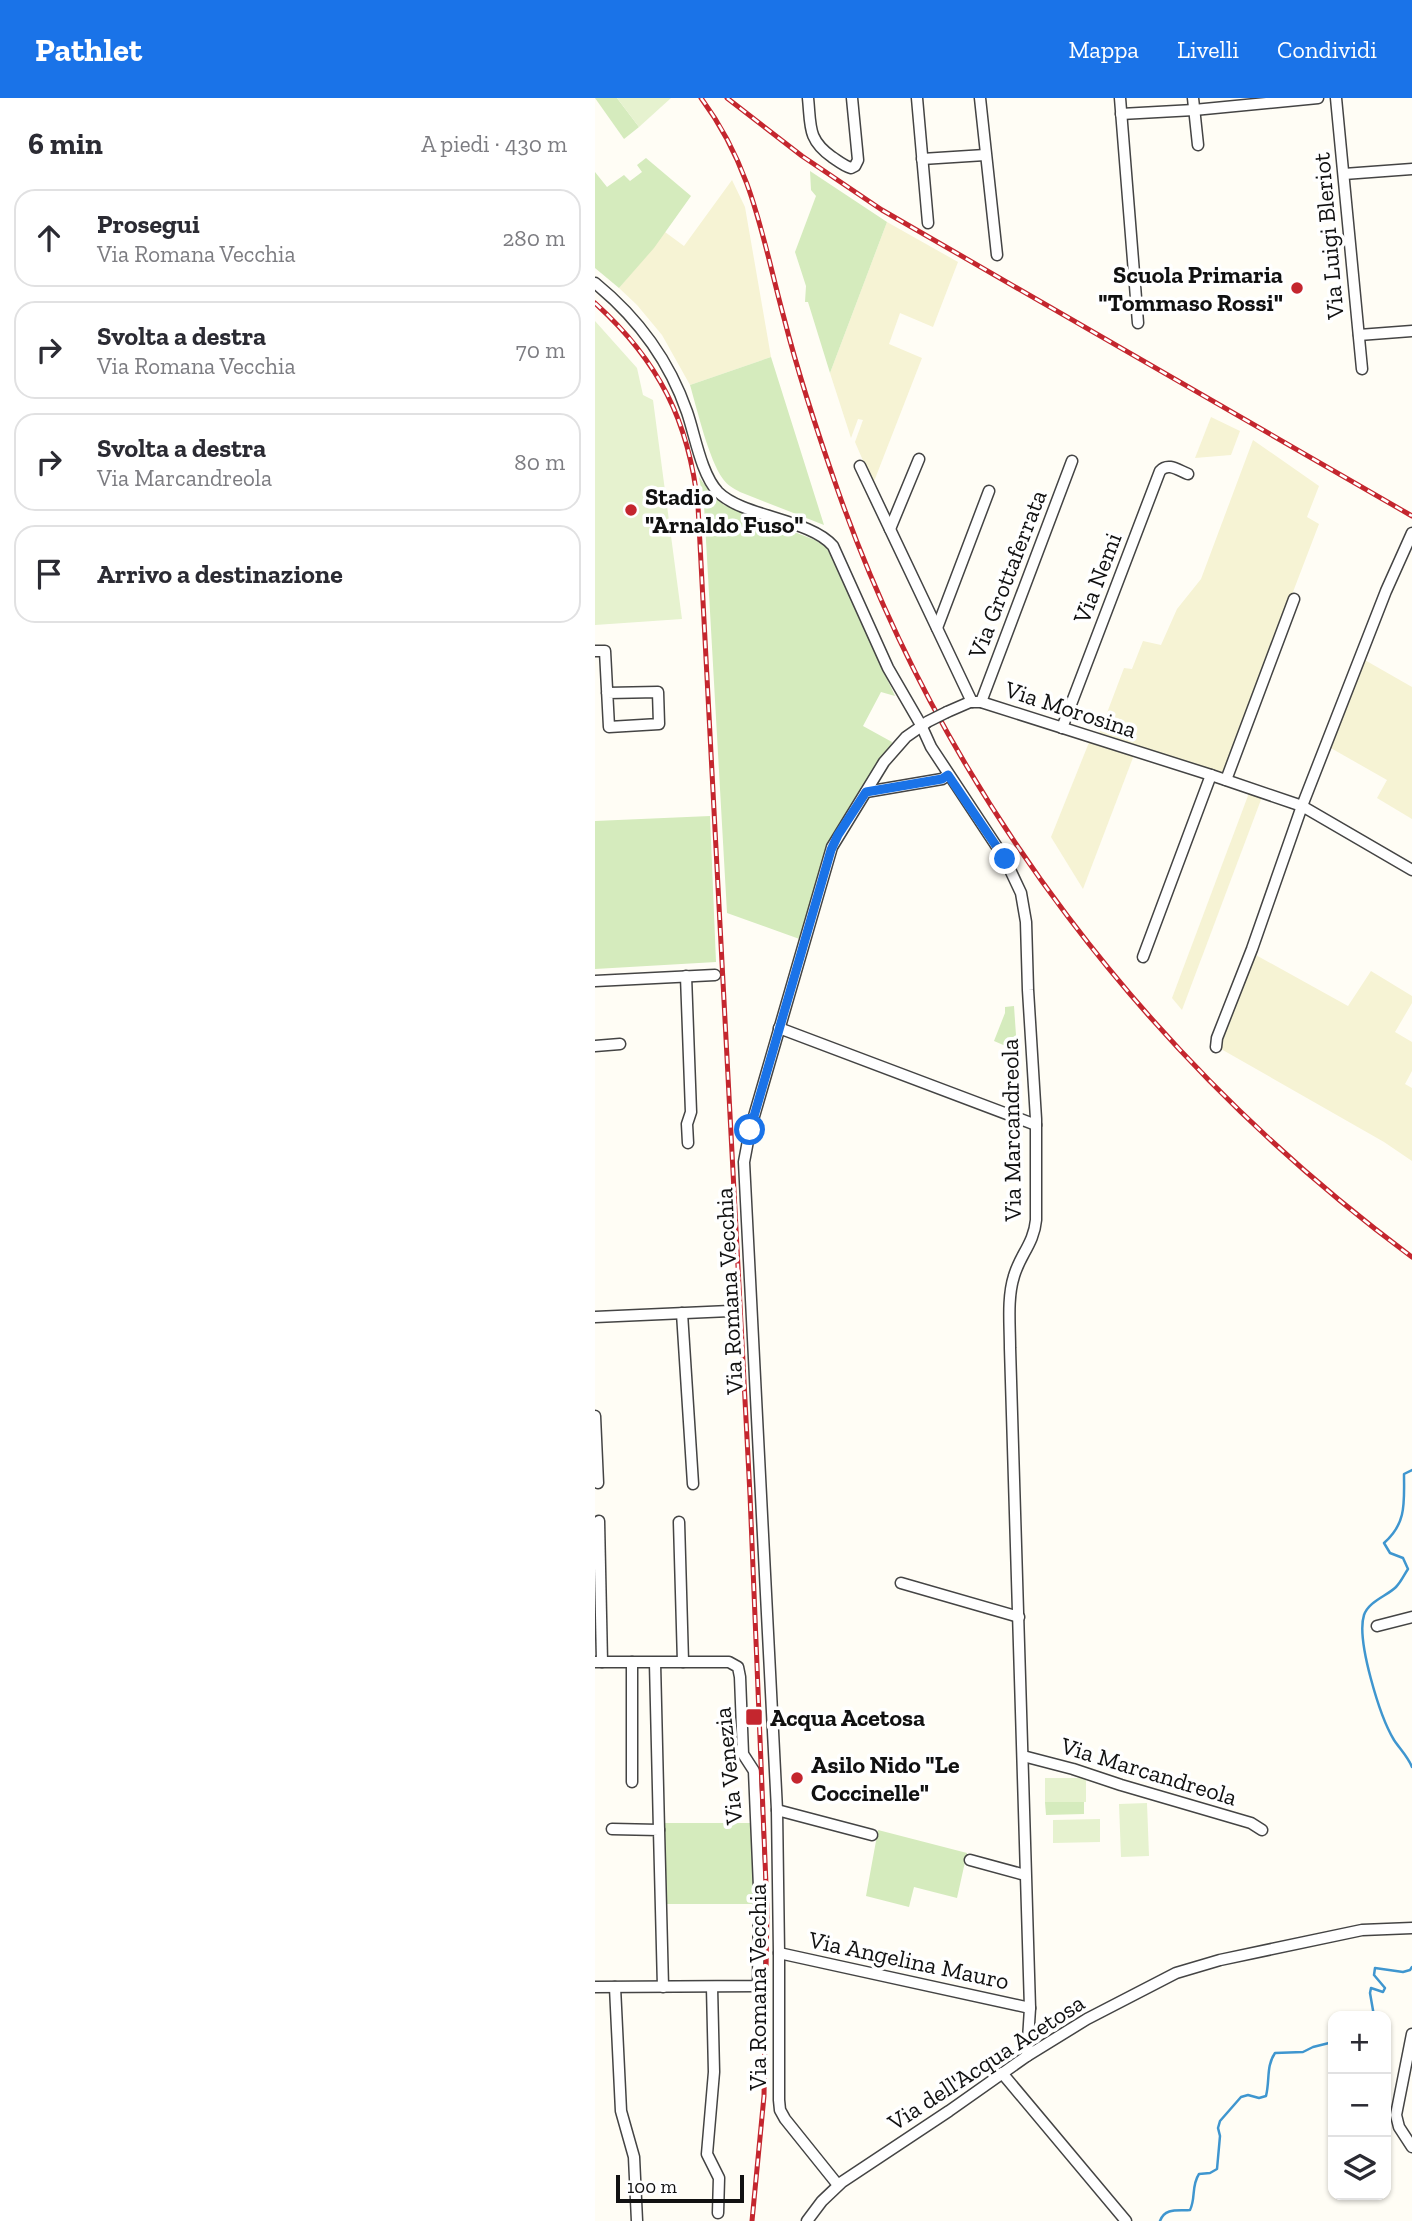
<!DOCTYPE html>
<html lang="it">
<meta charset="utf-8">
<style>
body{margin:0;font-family:"Zilla Slab",serif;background:#f7f7f7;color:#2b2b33}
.controls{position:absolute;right:21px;bottom:21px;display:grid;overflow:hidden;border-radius:14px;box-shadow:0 2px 5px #0004}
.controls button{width:63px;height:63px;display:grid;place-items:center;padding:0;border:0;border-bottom:2px solid #e1e1e2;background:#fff;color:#2b2b33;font:35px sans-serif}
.scale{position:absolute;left:21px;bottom:18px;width:128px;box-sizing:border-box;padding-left:7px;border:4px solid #111;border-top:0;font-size:19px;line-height:24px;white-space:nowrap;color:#111;-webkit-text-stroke:5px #fff;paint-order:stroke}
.stop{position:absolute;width:21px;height:21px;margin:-16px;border:5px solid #1a73e8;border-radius:50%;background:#fff}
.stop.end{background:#1a73e8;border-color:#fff;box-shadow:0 2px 7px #0008}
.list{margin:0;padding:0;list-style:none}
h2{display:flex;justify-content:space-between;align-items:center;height:91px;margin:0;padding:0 28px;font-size:30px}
h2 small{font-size:23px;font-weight:400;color:#7c7c81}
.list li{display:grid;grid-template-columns:46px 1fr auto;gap:21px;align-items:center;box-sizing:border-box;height:98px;margin:0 14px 14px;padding:0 14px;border:2px solid #e1e1e2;border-radius:21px}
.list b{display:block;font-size:26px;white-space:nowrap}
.list p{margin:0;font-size:23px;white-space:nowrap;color:#7c7c81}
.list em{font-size:23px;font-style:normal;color:#7c7c81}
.icon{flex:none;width:38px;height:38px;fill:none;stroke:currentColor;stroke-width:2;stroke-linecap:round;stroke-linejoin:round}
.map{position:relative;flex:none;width:817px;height:2123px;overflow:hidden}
header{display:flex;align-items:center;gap:42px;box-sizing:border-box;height:98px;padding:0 35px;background:#1a73e8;color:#fff}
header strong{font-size:33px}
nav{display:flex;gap:38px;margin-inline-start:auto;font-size:24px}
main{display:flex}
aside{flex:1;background:#fff}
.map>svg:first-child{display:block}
</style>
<header>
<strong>Pathlet</strong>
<nav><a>Mappa</a><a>Livelli</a><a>Condividi</a></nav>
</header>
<main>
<aside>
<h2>6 min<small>A piedi · 430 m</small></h2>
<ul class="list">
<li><svg class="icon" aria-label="ahead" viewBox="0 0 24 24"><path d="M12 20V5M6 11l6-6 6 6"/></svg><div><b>Prosegui</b><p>Via Romana Vecchia</p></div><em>280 m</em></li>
<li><svg class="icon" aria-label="right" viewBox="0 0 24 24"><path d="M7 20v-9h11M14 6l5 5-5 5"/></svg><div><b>Svolta a destra</b><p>Via Romana Vecchia</p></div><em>70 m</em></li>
<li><svg class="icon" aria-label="right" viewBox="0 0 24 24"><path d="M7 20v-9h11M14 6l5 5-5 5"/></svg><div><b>Svolta a destra</b><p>Via Marcandreola</p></div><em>80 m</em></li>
<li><svg class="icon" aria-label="arrive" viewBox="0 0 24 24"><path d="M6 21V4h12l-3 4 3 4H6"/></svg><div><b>Arrivo a destinazione</b></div></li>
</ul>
</aside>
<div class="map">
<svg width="817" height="2123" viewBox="0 0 817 2123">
<rect width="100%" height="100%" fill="#fffdf5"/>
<g fill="#f6f3d4">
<path d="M137,82l13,27 26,150 -81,28 -28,-50 -25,-30 -18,-17 46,-56 19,14z"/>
<path d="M292,124l71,40 -25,65 -33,-14 -11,31 33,14 -49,126 -18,-42 8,-22 -5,-1 -7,19 -21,-65z"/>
<path d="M616,319l29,14 -9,24 -36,3z"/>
<path d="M658,342l66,46 -12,31 12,7 -96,251 -124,-41 25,-66 8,1 11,-28 18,4 16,-36 24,-30z"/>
<path d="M768,561l49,28v132l-35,-21 10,-18 -58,-33z"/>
<path d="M495,642l44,15 -51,134 -32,-52z"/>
<path d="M654,695l13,4 -80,213 -10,-12z"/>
<path d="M659,856l94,52 23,-35 41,25v7l-17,29 17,10v29l-7,13 7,4v73l-28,-19 -163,-93 -2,-6z"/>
</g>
<g fill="#d5ebbd">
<path d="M0,0h22l22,29 -15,12z"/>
<path d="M51,60l45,38 -37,52 -35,40 -24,-20v-96l12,15 17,-12 6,6 12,-9 -5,-7z"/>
<path d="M215,73l77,51 -57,151 -22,-71h-3l1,-16 -11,-34 21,-56 -5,-6z"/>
<path d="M176,259l53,168 -84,-33c-7,-4 -13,-7 -17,-13 -14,-19 -26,-70 -33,-94z"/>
<path d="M104,379l11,15 14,13 91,35 12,8 68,148 -14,-4 -18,34 29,16 -4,16 -56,89 -27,94 -78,-28 -23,-408z"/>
<path d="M115,718l6,146 -121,7v-148z"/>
<path d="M419,908l4,58 -11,-5 3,-9 -2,-3 -14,-6 11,-28v-6z"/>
<path d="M450,1704h39v12l-38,1z"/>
<path d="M67,1725h91l2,81h-90z"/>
<path d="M283,1732l89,23 -10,45 -43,-11 -5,20 -43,-11z"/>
</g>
<g fill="#e6f2cf">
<path d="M22,0h54l-32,29z"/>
<path d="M0,223l42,47 6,27 10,5 29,219 -87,6z"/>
<rect x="450" y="1680" width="41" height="24"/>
<path d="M552,1705l2,53 -28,1 -2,-53z"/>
<path d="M505,1721v23l-47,1v-23z"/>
</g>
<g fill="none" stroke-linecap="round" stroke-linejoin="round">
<g stroke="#3f96cf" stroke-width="2.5">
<path d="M817,1372l-8,4c0,28 3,49 -20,69l6,10 13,5 5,11c-4,6 -7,13 -12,18 -9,9 -27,14 -32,28 -8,25 16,102 30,125 6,9 14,17 18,27"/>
<path d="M779,1918l-4,-23 1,-5 12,4 2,-4 -11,-13 1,-7 28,4 7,-2 2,-3"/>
<path d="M565,2123c5,-14 19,-10 30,-11 6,-12 1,-24 9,-36l11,-1 7,-4 3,-33 -2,-8 2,-7 21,-24 7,-2 11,3 7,-2c4,-16 0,-30 9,-43l28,-1 10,-5 20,-5"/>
</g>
<defs>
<g id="minor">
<path d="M213,0c3,28 -1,41 24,59 6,4 12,9 19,11l4,-2 3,-6 -6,-62"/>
<path d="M322,0l11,125"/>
<path d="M385,0l17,157"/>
<path d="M525,0l18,225"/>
<path d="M598,0l5,47"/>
<path d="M741,0l26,271"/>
<path d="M526,16l73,-4 124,-12"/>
<path d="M327,61l63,-4"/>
<path d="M749,76l68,-5"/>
<path d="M0,185c43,35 74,77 92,129 8,23 14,62 31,80 25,25 92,27 115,54l55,122 33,57 10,22 74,112 16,34 5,29 2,68 8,129v101c-2,23 -16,35 -22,56 -7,22 -4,49 -4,72l20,660 -3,48"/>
<path d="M764,237l53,-4"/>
<path d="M265,368l112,236"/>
<path d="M295,431l29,-70"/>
<path d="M342,530l52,-137"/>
<path d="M0,553h10l4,76 50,-3 -1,-32 -51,1"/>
<path d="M386,604l91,-241"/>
<path d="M352,614l23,-10h11l230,73 91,31 84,-215 26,-58"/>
<path d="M467,630l98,-257c8,-9 18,-1 28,3"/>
<path d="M631,682l68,-181"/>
<path d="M271,694l76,-13 6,-4"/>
<path d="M548,859l68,-182"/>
<path d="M91,878l5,136 -4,12 1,19"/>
<path d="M0,883l120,-6"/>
<path d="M184,930l257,97"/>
<path d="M0,948l25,-2"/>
<path d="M621,949l1,-9 35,-89 50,-143 110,64"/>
<path d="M87,1215l11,171"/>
<path d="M0,1219l135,-6"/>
<path d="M0,1318l3,67"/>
<path d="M4,1423l3,141"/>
<path d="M84,1424l4,140"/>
<path d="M306,1485l118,34"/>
<path d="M782,1528l35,-9"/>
<path d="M0,1564h134l9,5 2,10 3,77 11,17 5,116 -1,99 -163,1"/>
<path d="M37,1564v120"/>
<path d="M60,1565l4,167"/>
<path d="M428,1658l50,13 48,16 130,38 11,7"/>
<path d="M182,1712l95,25"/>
<path d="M17,1731l47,1 4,157"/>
<path d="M375,1762l55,15"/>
<path d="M184,1855l251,55"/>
<path d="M20,1889l6,124 13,46 3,64"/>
<path d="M117,1889l2,85 -7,82 12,24 -1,35"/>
<path d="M817,1936l-16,81 3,12 13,20"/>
<path d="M407,1975l124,148"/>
<path d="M243,2087l-53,-66 -5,-9 -1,-10v-147l-2,-143 -33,-648 6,-32 82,-283 52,-85 22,-25 20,-14"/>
<path d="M212,2123l15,-20 20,-19 107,-71 78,-55 60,-37 89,-46 44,-13 142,-30 50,-2"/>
</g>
</defs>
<use href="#minor" stroke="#444" stroke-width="13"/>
<use href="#minor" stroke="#fff" stroke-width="10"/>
<defs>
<g id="rail">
<path d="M106,0c52,70 61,139 83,220 15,59 34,116 54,173 108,307 314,573 574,766"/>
<path d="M132,0l75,58 80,54 530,306"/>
<path d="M0,205c64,58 94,118 103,203l52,989 17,414 -3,187 -12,125"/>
</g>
</defs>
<use href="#rail" stroke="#c4262e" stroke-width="5"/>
<use href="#rail" stroke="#fff" stroke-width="2.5" stroke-dasharray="8" stroke-linecap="butt"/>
<defs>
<path id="minor-bridge" d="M332,624l20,-10"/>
</defs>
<use href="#minor-bridge" stroke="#444" stroke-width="13" stroke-linecap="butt"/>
<use href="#minor-bridge" stroke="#fff" stroke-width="10"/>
</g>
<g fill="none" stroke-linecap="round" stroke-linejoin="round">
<path stroke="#1a73e8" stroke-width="9" d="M155,1032l81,-280 7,-15 28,-43 76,-13 6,-4 57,84"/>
</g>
<g fill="#c4262e" stroke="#fff" stroke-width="2.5">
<circle cx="702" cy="190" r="7"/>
<circle cx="36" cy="412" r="7"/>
<rect x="150" y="1610" width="18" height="18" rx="3.5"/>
<circle cx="202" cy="1680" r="7"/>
</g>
<g text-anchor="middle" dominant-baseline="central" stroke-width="7" stroke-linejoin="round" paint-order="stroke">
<g font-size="24" fill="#111" stroke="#fff">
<text transform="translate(733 138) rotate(-95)">Via Luigi Bleriot</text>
<text transform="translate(412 476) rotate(-69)">Via Grottaferrata</text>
<text transform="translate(502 480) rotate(-69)">Via Nemi</text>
<text transform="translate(476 611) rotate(18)">Via Morosina</text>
<text transform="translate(416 1032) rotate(-91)">Via Marcandreola</text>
<text transform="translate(134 1193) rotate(-93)">Via Romana Vecchia</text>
<text transform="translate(133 1668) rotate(-96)">Via Venezia</text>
<text transform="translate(554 1673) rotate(17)">Via Marcandreola</text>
<text transform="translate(314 1862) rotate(12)">Via Angelina Mauro</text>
<text transform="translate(162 1889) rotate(-90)">Via Romana Vecchia</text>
<text transform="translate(391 1964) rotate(-33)">Via dell'Acqua Acetosa</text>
</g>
<g font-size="24" font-weight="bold" fill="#111" stroke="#fff" text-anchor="start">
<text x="688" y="176" text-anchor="end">Scuola Primaria<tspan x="688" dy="28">"Tommaso Rossi"</tspan></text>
<text x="50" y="398">Stadio<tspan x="50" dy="28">"Arnaldo Fuso"</tspan></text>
<text x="175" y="1619">Acqua Acetosa</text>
<text x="216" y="1666">Asilo Nido "Le<tspan x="216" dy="28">Coccinelle"</tspan></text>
</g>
</g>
</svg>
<div class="controls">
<button>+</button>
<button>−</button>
<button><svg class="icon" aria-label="layers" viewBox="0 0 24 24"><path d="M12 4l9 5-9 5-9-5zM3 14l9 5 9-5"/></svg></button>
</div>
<div class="scale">100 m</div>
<div class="stop" style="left:155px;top:1032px"></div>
<div class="stop end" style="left:410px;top:761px"></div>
</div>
</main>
